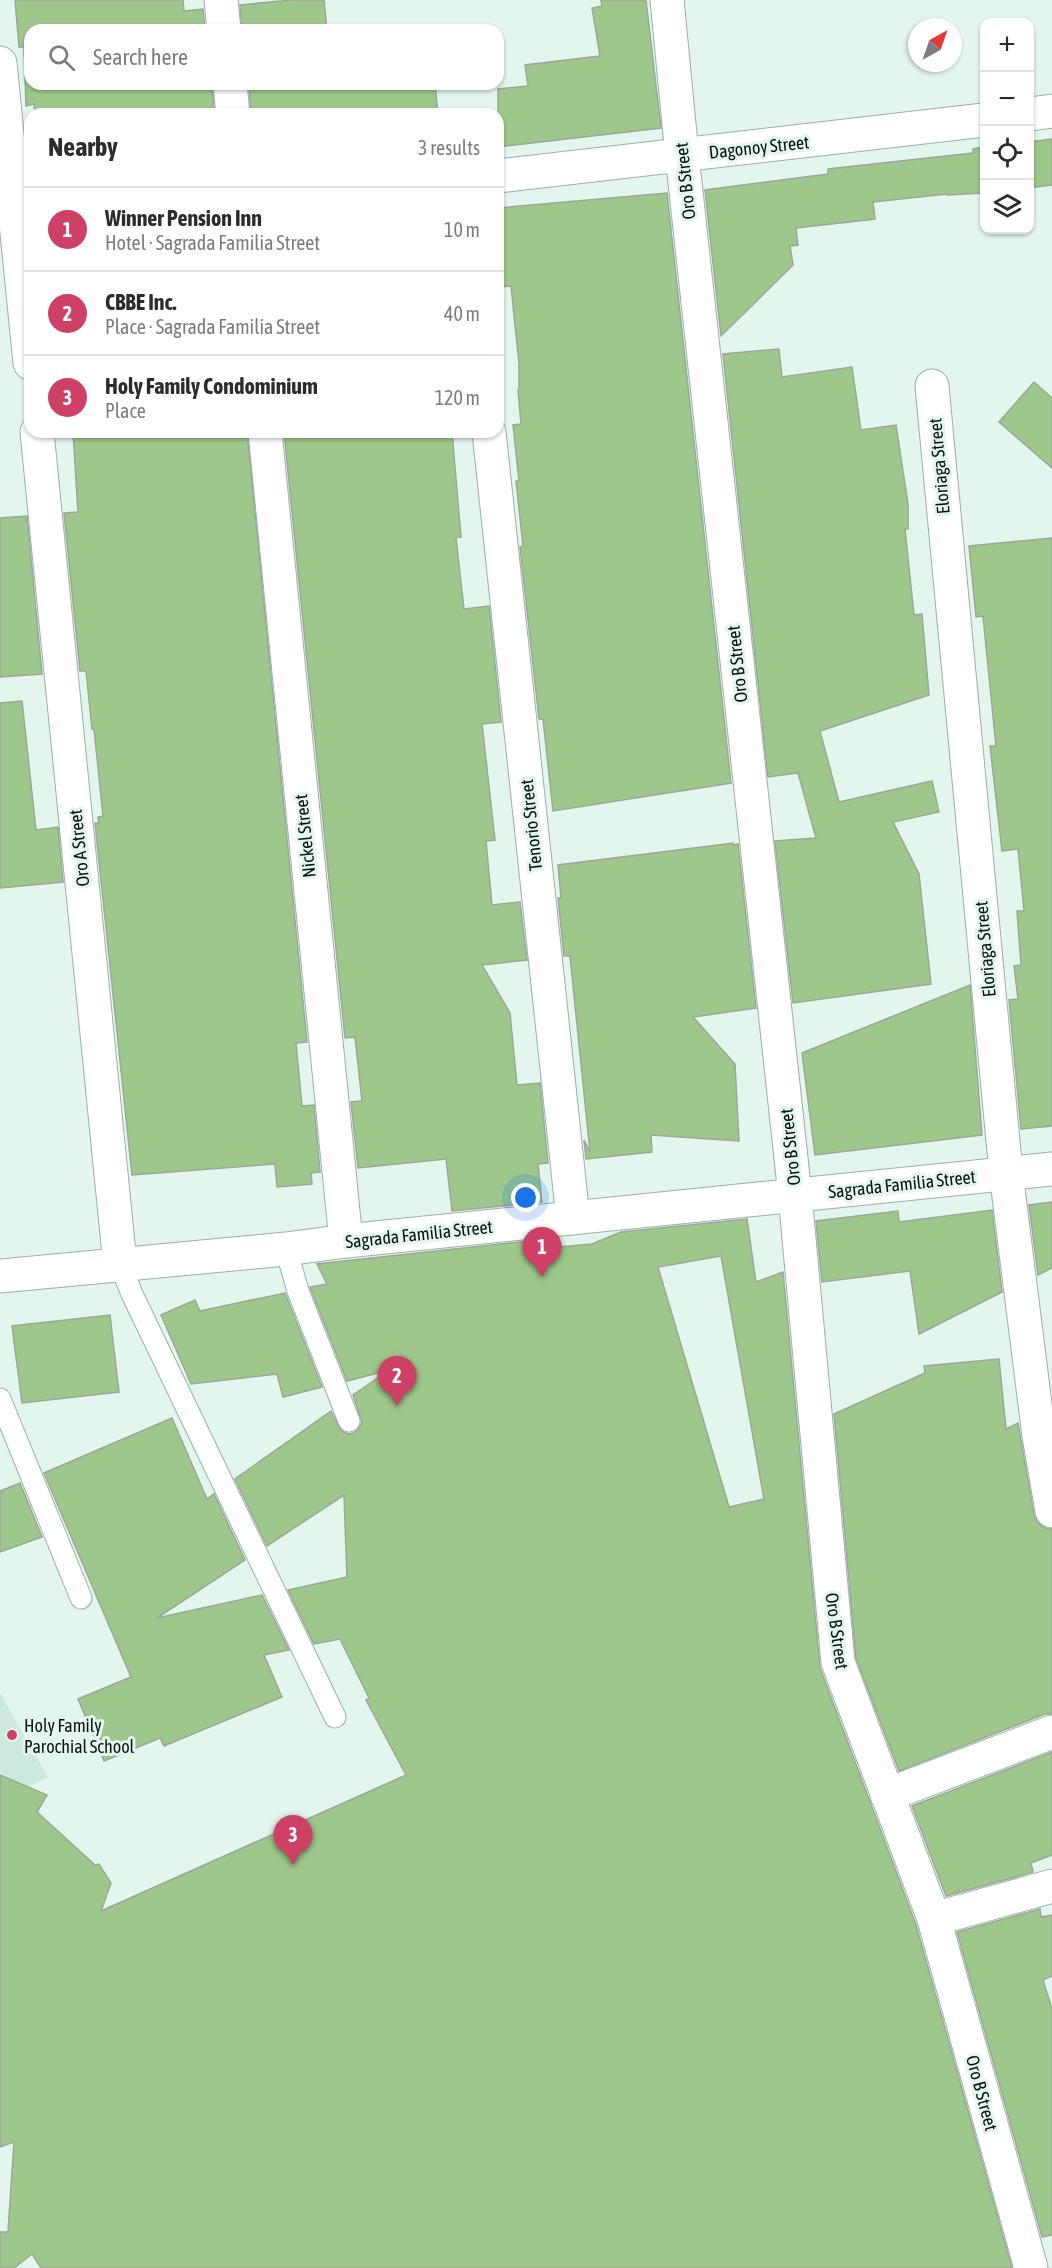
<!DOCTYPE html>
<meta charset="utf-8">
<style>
body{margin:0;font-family:"Asap Condensed",sans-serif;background:#f7f7f7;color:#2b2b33}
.controls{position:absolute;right:18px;top:18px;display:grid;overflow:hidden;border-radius:12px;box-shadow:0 2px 4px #0004}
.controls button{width:54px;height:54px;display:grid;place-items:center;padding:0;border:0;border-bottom:2px solid #e1e1e2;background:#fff;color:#2b2b33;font:30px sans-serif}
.compass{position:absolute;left:908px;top:18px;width:54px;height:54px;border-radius:50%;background:#fff;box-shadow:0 2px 4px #0004;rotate:40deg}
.you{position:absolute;left:526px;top:1198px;width:21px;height:21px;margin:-15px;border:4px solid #fff;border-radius:50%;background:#1a73e8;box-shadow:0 0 0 9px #1a73e833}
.badge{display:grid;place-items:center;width:39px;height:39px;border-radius:50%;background:#cf4067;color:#fff;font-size:20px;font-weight:700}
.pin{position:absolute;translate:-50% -50px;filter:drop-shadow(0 2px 3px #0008)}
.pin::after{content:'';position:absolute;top:32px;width:21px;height:18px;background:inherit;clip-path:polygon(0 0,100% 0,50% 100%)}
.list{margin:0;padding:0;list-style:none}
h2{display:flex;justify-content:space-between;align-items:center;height:78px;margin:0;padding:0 24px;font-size:26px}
h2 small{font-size:20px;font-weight:400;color:#7c7c81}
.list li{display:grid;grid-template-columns:39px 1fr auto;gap:18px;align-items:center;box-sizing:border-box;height:84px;padding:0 24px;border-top:2px solid #e1e1e2}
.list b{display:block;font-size:22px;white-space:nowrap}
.list p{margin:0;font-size:20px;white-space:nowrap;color:#7c7c81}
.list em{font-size:20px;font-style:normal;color:#7c7c81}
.icon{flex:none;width:33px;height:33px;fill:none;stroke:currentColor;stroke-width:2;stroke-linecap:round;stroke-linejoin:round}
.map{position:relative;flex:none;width:1052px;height:2268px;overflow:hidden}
.search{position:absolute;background:#fff;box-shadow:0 2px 4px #0004;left:24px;top:24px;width:480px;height:66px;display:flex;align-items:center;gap:15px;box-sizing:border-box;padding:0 21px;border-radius:18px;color:#7c7c81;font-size:22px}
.panel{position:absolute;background:#fff;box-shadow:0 2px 4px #0004;left:24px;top:108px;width:480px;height:330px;border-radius:18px}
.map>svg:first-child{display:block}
</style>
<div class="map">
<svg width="1052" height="2268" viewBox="0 0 1052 2268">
<rect width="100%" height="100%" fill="#e2f6ed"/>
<path fill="#cde8dc" d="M0,1693l48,84 -48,24z"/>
<g fill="#9ec88b" stroke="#9da799" stroke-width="1.5" fill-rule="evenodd">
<path d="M15,0h168l1,11 19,-2 2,21h-175v54h182l2,30h-179l-1,-10 -8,2 -2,-59h-5z"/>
<path d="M291,0h33l3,30h-85l-2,-25z"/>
<path d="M601,0h45l15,128 -163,19v-58l30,-3 -3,-21 75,-9 -8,-48 10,-2z"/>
<path d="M249,84h186l3,30h-187z"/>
<path d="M1052,139v46l-23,3v-46z"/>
<path d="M984,147v46l-37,2v-1l-74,8 2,17 -79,9 2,17 -8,1 3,19 -72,71 -16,-146 123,-16v-5l145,-16v-4z"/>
<path d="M667,193l64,590 -178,28 -10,-92h-4l-19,-172 3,-1 -7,-65h3l-6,-56 8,-1 -3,-34 1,-1v-25l-8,-78 -13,1v-79z"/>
<path d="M779,349l3,28 70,-10 9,63 35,-5 12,79v25h-3l9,86 8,-1 7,81 -109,36 19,71 93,-21 7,31 -46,10 26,52 12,110 -138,19 -18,-162 41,-3 -18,-65 -30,4 -45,-423z"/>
<path d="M1034,382l18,16v70l-53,-46z"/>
<path d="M73,432h174l60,610 -11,1 6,63 12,-1 6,67 -9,1 1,11 -35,3 -2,-23 -143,11 -37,-352h4l-1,-6 5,-1 -9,-87h-2l-6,-58h-6l-16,-158 14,-1z"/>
<path d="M284,432h168l9,105 -5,1 8,71 25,-3 12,116 -19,2 13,116 -9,1 6,64 28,-3 7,58 -45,5 28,48 7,72 23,-2 8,80 -10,1 4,38 -90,9 -6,-52 -88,9 -7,-66 11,-1 -7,-64 -10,1z"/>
<path d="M27,516l15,158 -42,3v-159z"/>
<path d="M1052,538v588l-31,3 -12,-129 9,-1 -4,-33 7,-1 -4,-54h7l-6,-62 -16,2 -12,-105h6l-13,-130 -7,1 -7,-71z"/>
<path d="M22,701l14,129 22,-3 5,55 -63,6v-185z"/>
<path d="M733,843v2l5,-1 18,164 -63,9 42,47 4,77 -88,-6 1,17 -66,7 -2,-19 6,12 -20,-196h-6l-6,-58h3l-3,-33z"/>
<path d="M970,985l12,150 -167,20 -13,-102z"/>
<path d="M1052,1202v66l-14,7 -9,-70z"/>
<path d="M992,1210l10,82 -83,42 -9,-63 -88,11 -6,-61 82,-10 1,11z"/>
<path d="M747,1219l9,63 27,-10 37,396 96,257 96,343h-971l-9,-14 -18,14h-14v-36h8l6,-90 -14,5v-372l47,20 -10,17 58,53 4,-1 12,19 -10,28 305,-136 -40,-75 3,-2 -29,-59 -26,5 -26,-54 59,-13 -3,-82 -77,51 -32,-67 96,-68 10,20 7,3 6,-1 5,-5 3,-6 -9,-27 36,-25 -42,11 -37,-94 17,-3 -10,-20 229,-25 1,9 45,-4 29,-12zM721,1256l43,243 -35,8 -71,-240z"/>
<path d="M285,1293l37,94 -39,10 -6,-23 -86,10 -30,-69 34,-15 5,11z"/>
<path d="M110,1315l9,77 -97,11 -10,-77z"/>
<path d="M999,1359l7,70 12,-6 16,92 4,8 7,5 7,1v185h-7l-146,57 -43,-113 -22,-244 91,-41 -1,-7z"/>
<path d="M172,1418l35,81 7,-5 31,66 -88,58 105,-23 27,55 -25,5 18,42 -118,49 -4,-8 -56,23 -26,-62 53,-22 -87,-204z"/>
<path d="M20,1483l22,54 -42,15v-61z"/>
<path d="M1052,1752v103l-21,8 2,9 -87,24 -34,-90z"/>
<path d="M1040,1909l1,8 11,-2v61l-9,4 9,29v226l-10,2 -85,-305z"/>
</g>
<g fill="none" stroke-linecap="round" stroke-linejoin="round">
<defs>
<g id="lane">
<path d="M286,1249l12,42 51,130"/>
<path d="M120,1264l12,30 203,423"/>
<path d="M0,1399l81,199"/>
</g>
<g id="street">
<path d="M221,0l3,30"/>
<path d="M667,0l15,155 113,1040 43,467 96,257 97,349"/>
<path d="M0,63l30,300"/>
<path d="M230,84l3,30"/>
<path d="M1030,114l22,-3"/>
<path d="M498,176l486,-56"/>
<path d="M932,386l74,787 33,263 13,75"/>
<path d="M37,432l83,832"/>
<path d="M265,432l81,809"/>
<path d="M489,432l84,786"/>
<path d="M0,1276l286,-27 60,-8 706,-72"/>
<path d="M887,1795l165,-63"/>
<path d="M934,1919l118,-33"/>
</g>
</defs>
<use href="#lane" stroke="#9dafa8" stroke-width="23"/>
<use href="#street" stroke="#9dafa8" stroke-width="35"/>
<use href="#lane" stroke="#fff" stroke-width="21"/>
<use href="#street" stroke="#fff" stroke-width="33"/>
</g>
<circle fill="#cf4067" stroke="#e2f6ed" stroke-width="2" cx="12" cy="1735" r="6"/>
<g text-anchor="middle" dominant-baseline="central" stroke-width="6" stroke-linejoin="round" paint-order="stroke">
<g font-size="18" fill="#0c1310" stroke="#e2f6ed">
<text transform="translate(759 147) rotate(-6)">Dagonoy Street</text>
<text transform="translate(685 181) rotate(-96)">Oro B Street</text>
<text transform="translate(939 466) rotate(-95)">Eloriaga Street</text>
<text transform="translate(737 664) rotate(-96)">Oro B Street</text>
<text transform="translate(531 825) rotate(-96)">Tenorio Street</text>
<text transform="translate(305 836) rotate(-96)">Nickel Street</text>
<text transform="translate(79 848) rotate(-96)">Oro A Street</text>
<text transform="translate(985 949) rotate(-95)">Eloriaga Street</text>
<text transform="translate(790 1147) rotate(-96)">Oro B Street</text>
<text transform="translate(902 1184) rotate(-6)">Sagrada Familia Street</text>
<text transform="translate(419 1234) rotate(-6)">Sagrada Familia Street</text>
<text transform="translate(837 1631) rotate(82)">Oro B Street</text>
<text transform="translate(982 2093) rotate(75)">Oro B Street</text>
</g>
<g font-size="18" fill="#0c1310" stroke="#e2f6ed" text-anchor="start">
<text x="24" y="1725">Holy Family<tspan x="24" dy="21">Parochial School</tspan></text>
</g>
</g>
</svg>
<div class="controls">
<button>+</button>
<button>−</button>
<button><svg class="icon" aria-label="locate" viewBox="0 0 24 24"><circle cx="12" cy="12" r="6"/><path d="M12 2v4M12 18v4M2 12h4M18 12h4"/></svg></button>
<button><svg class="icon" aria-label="layers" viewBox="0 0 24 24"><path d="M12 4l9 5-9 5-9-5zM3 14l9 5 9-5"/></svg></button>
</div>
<svg class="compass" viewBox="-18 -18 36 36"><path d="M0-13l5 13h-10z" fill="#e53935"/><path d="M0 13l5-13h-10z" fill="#7c7c81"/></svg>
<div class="you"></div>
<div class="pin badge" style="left:542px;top:1277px">1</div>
<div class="pin badge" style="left:397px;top:1406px">2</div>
<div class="pin badge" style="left:293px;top:1865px">3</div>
<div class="search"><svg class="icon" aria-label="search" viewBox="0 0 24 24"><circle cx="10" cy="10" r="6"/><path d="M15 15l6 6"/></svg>Search here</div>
<section class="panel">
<h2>Nearby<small>3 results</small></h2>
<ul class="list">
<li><span class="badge">1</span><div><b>Winner Pension Inn</b><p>Hotel · Sagrada Familia Street</p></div><em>10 m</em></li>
<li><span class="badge">2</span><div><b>CBBE Inc.</b><p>Place · Sagrada Familia Street</p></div><em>40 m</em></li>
<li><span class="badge">3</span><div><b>Holy Family Condominium</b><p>Place</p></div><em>120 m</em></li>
</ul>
</section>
</div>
